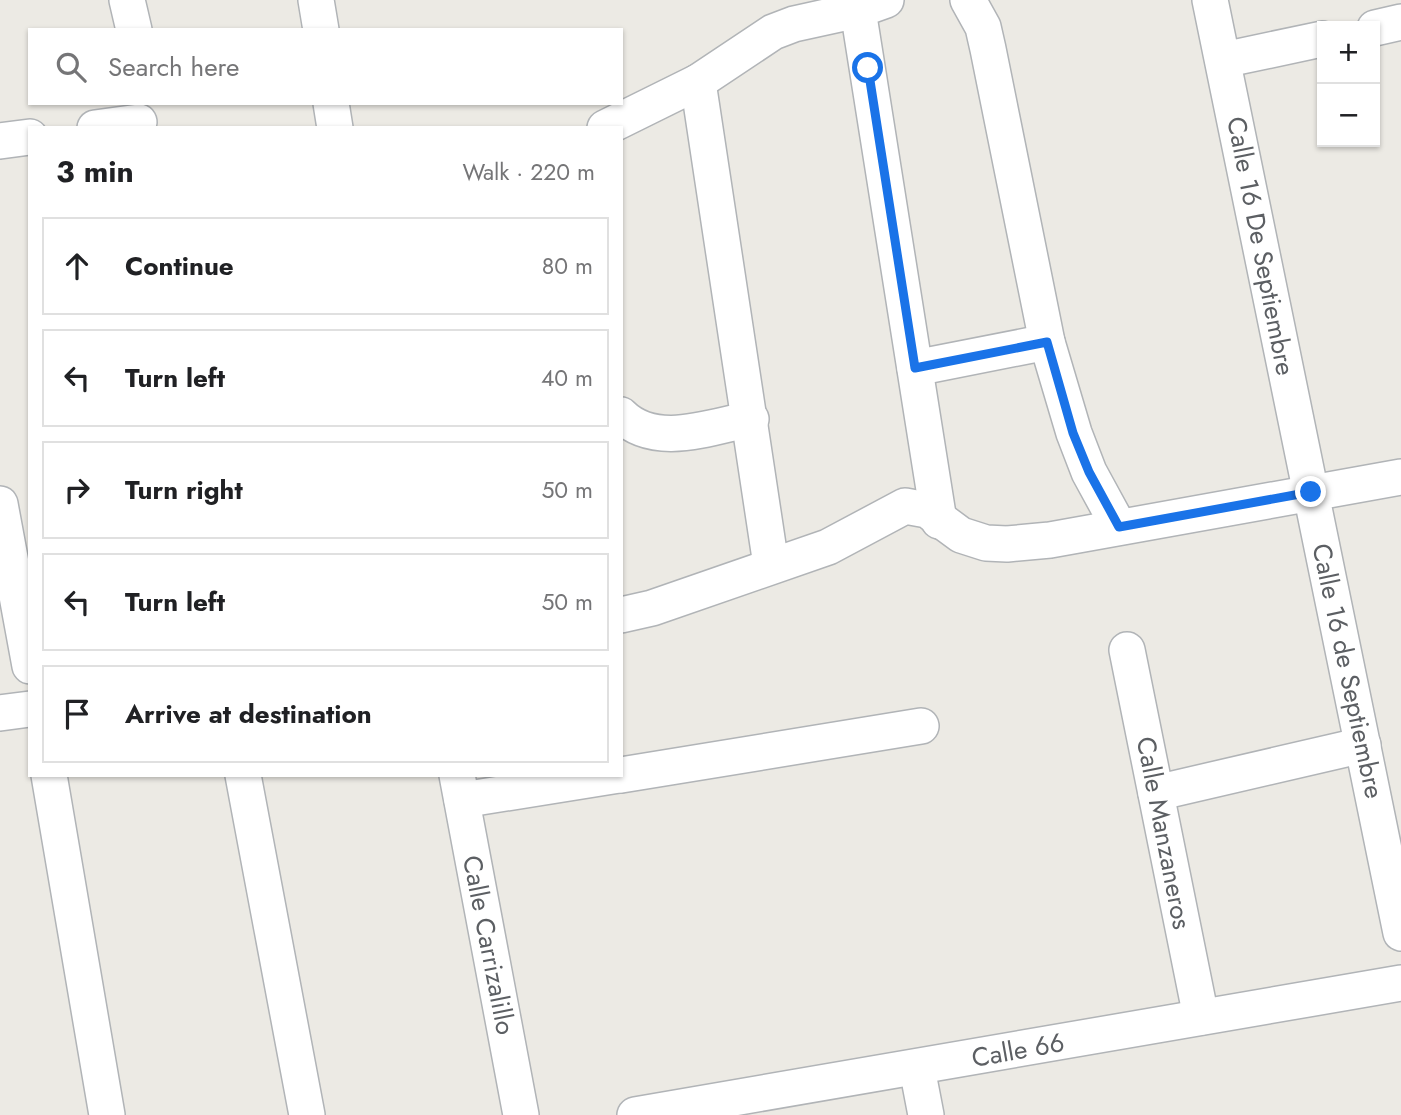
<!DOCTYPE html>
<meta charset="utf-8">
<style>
body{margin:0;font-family:Jost,sans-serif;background:#f2f2f2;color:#202124}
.controls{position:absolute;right:21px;top:21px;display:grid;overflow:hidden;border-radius:0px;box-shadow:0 2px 5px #0004}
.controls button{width:63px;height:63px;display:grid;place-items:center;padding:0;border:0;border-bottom:2px solid #e0e0e0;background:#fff;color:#202124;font:35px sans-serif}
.stop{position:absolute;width:21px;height:21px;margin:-16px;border:5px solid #1a73e8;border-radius:50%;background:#fff}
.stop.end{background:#1a73e8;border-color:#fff;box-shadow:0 2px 7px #0008}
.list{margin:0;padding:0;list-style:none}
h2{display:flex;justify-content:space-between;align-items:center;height:91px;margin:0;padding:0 28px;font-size:30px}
h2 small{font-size:23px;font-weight:400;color:#757577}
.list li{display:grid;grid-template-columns:46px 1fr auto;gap:21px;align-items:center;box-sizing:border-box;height:98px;margin:0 14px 14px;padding:0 14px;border:2px solid #e0e0e0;border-radius:0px}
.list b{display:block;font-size:26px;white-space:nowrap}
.list em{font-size:23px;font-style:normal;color:#757577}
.icon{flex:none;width:38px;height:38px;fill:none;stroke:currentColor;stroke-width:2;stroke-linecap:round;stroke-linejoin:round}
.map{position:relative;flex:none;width:1401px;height:1115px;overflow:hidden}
.search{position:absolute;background:#fff;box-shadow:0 2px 5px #0004;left:28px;top:28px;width:595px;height:77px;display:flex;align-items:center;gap:18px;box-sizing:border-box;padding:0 24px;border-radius:0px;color:#757577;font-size:26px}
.panel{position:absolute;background:#fff;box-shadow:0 2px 5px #0004;left:28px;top:126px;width:595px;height:651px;border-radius:0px}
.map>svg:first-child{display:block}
</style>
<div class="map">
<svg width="1401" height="1115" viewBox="0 0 1401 1115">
<rect width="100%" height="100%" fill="#eceae4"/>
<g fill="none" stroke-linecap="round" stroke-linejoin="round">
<defs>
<g id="minor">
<path d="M127,0l7,30"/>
<path d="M316,0l5,30"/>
<path d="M886,0l-28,10 81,511"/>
<path d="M968,0l15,27 5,22 59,293 27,91 15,39 30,55"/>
<path d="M1210,0l191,933"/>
<path d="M1375,28l26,-6"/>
<path d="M1223,60l99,-21"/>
<path d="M698,82l73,483"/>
<path d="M331,103l4,25"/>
<path d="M95,128l44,-6"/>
<path d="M605,128l93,-46 75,-50 21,-8 64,-14"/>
<path d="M0,141l30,-4"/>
<path d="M915,368l132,-26"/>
<path d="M621,415c34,34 89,12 130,4"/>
<path d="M0,504l30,162"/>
<path d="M621,615l31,-7 176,-61 77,-41 22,4 34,25 25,8 21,1 43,-4 351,-63"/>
<path d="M1127,650l74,367"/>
<path d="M0,713l30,-4"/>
<path d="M49,775l58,340"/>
<path d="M243,775l64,340"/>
<path d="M457,775l64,340"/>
<path d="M621,775l300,-49"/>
<path d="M1156,793l207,-48"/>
<path d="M462,800l157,-25"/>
<path d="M917,1068l9,47"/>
<path d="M635,1115l766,-132"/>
</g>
</defs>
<use href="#minor" stroke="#b1b4b7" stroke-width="38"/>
<use href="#minor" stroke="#fff" stroke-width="35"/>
</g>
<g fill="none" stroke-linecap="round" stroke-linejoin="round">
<path stroke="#1a73e8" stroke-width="9" d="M868,68l47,300 132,-26 26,91 16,39 30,55 192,-35"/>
</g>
<g text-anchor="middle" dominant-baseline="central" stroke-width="5" stroke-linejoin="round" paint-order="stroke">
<g font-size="26" fill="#5c5f63" stroke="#fff">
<text transform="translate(1261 246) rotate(79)">Calle 16 De Septiembre</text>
<text transform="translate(1348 671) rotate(78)">Calle 16 de Septiembre</text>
<text transform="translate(1164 833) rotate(79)">Calle Manzaneros</text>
<text transform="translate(489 945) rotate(79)">Calle Carrizalillo</text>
<text transform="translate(1018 1050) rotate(-10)">Calle 66</text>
</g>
</g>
</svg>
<div class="controls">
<button>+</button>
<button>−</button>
</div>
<div class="stop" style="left:868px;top:68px"></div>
<div class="stop end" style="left:1311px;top:492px"></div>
<div class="search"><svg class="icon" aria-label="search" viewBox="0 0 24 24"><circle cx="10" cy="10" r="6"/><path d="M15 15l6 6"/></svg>Search here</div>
<section class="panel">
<h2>3 min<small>Walk · 220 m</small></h2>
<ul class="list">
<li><svg class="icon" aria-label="ahead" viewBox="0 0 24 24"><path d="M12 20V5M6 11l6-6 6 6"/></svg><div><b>Continue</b></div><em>80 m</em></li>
<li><svg class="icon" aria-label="left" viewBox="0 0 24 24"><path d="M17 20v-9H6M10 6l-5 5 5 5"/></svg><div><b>Turn left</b></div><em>40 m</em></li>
<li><svg class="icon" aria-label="right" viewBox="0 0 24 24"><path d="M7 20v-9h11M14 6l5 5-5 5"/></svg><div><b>Turn right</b></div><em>50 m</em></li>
<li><svg class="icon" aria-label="left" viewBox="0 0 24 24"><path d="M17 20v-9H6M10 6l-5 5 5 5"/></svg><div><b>Turn left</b></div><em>50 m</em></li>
<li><svg class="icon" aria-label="arrive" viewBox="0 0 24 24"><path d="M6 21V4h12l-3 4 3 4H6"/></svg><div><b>Arrive at destination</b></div></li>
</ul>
</section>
</div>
